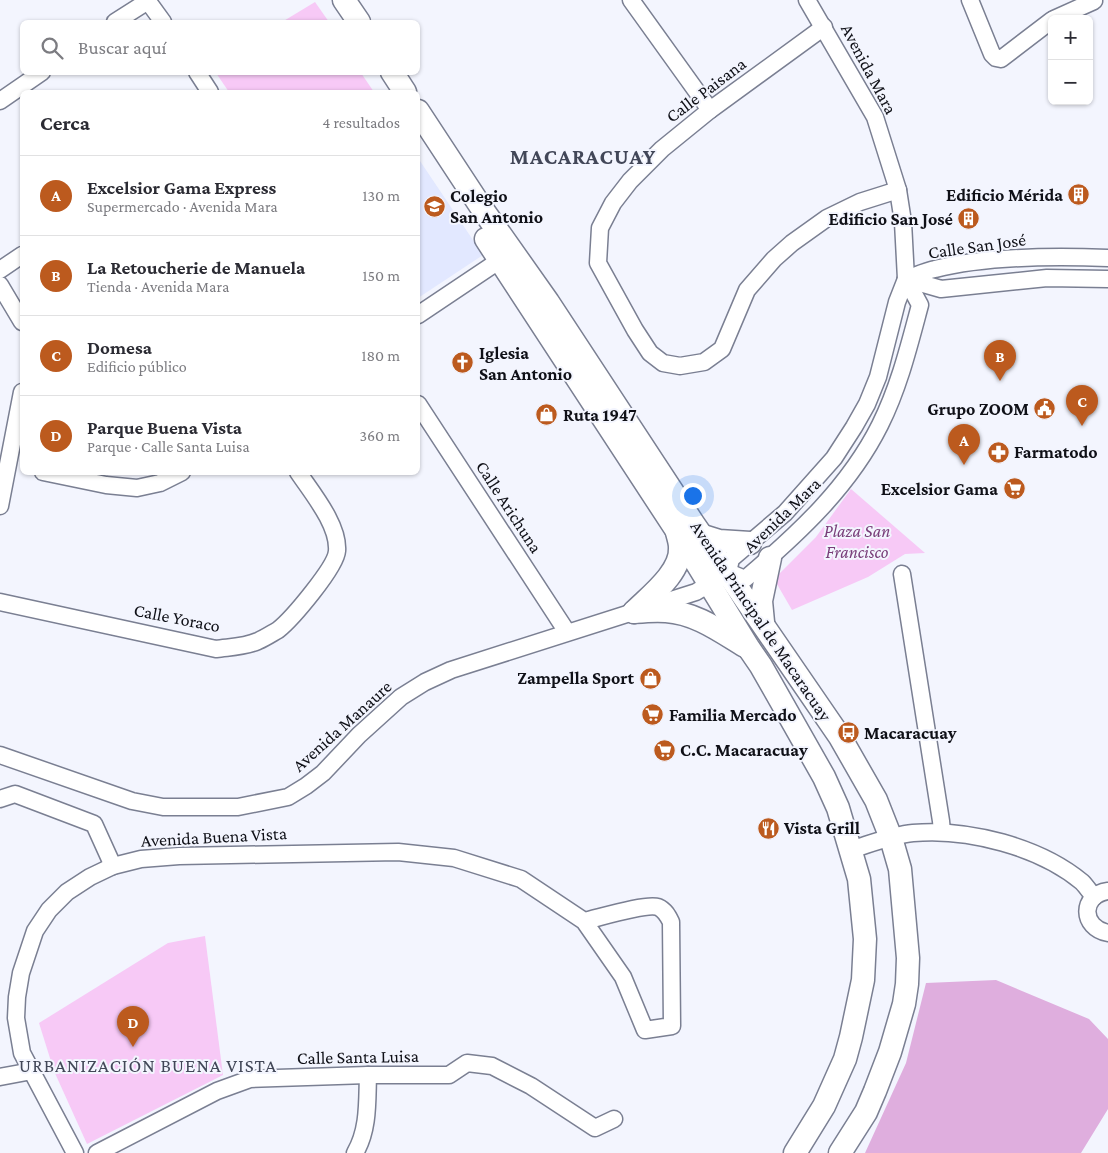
<!DOCTYPE html>
<html lang="es">
<meta charset="utf-8">
<style>
body{margin:0;font-family:"Crimson Pro",serif;background:#f2f2f3;color:#2b2b33}
.controls{position:absolute;right:15px;top:15px;display:grid;overflow:hidden;border-radius:8px;box-shadow:0 1px 4px #0004}
.controls button{width:45px;height:45px;display:grid;place-items:center;padding:0;border:0;border-bottom:1px solid #e1e1e2;background:#fff;color:#2b2b33;font:25px sans-serif}
.you{position:absolute;left:692px;top:495px;width:18px;height:18px;margin:-12px;border:4px solid #fff;border-radius:50%;background:#1a73e8;box-shadow:0 0 0 8px #1a73e833}
.badge{display:grid;place-items:center;width:32px;height:32px;border-radius:50%;background:#bc5a1e;color:#fff;font-size:16px;font-weight:700}
.pin{position:absolute;translate:-50% -41px;filter:drop-shadow(0 1px 2px #0008)}
.pin::after{content:'';position:absolute;top:26px;width:18px;height:15px;background:inherit;clip-path:polygon(0 0,100% 0,50% 100%)}
.list{margin:0;padding:0;list-style:none}
h2{display:flex;justify-content:space-between;align-items:center;height:65px;margin:0;padding:0 20px;font-size:21px}
h2 small{font-size:16px;font-weight:400;color:#7c7c81}
.list li{display:grid;grid-template-columns:32px 1fr auto;gap:15px;align-items:center;box-sizing:border-box;height:80px;padding:0 20px;border-top:1px solid #e1e1e2}
.list b{display:block;font-size:19px;white-space:nowrap}
.list p{margin:0;font-size:16px;white-space:nowrap;color:#7c7c81}
.list em{font-size:16px;font-style:normal;color:#7c7c81}
.icon{flex:none;width:28px;height:28px;fill:none;stroke:currentColor;stroke-width:2;stroke-linecap:round;stroke-linejoin:round}
.map{position:relative;flex:none;width:1108px;height:1153px;overflow:hidden}
.search{position:absolute;background:#fff;box-shadow:0 1px 4px #0004;left:20px;top:20px;width:400px;height:55px;display:flex;align-items:center;gap:12px;box-sizing:border-box;padding:0 18px;border-radius:8px;color:#7c7c81;font-size:19px}
.panel{position:absolute;background:#fff;box-shadow:0 1px 4px #0004;left:20px;top:90px;width:400px;height:385px;border-radius:8px}
.map>svg:first-child{display:block}
</style>
<div class="map">
<svg width="1108" height="1153" viewBox="0 0 1108 1153">
<rect width="100%" height="100%" fill="#f3f5fe"/>
<path fill="#e2e8ff" d="M418,158l65,97 -65,43z"/>
<g fill="#f7c9f6">
<path d="M315,2l14,20h-47z"/>
<path d="M216,73h145l13,19h-145z"/>
<path d="M851,489l74,64 -20,1 -37,23 -76,33 -18,-31 42,-42z"/>
<path d="M205,936l18,139 -136,69 -33,-73 -15,-48 129,-80z"/>
</g>
<path fill="#dfaede" d="M996,980l93,39 19,20v70l-27,44h-216l41,-90 20,-80z"/>
<g fill="none" stroke-linecap="round" stroke-linejoin="round">
<defs>
<g id="street">
<path d="M147,0l16,22"/>
<path d="M631,0l79,110"/>
<path d="M970,0l22,54 4,4 5,1 51,-39"/>
<path d="M1054,19l40,-18"/>
<path d="M115,22l33,-21"/>
<path d="M824,27l-114,83 -48,39 -32,32 -17,22 -13,25 -2,35 37,67 15,23 13,10 17,3 24,-4 18,-13 25,-59 27,-31 18,-16 35,-25 33,-16 38,-12"/>
<path d="M197,72l13,20"/>
<path d="M0,101l42,-29"/>
<path d="M0,270l22,-15"/>
<path d="M906,279c9,-3 19,-8 29,-10 51,-13 120,-13 173,-11"/>
<path d="M906,279l35,10 106,-11 61,1"/>
<path d="M0,285l22,37"/>
<path d="M418,315l82,-55"/>
<path d="M418,404l149,228"/>
<path d="M43,472l63,13 31,3 23,-5 22,-11"/>
<path d="M0,506l22,-114"/>
<path d="M728,572l3,-13 54,-46 49,-55 20,-31 13,-23 11,-27 19,-75 9,-23 -3,-57 -5,-32 -23,-73 -68,-117"/>
<path d="M728,572l17,7c53,-45 104,-92 135,-154 19,-38 29,-79 40,-120l-14,-26"/>
<path d="M902,574l39,247 1,11"/>
<path d="M0,602l216,47c14,-2 29,-2 42,-8 7,-3 13,-7 20,-11 14,-11 58,-63 59,-79 2,-26 -25,-58 -39,-79"/>
<path d="M0,755l132,46 31,6h75l50,-10 18,-11 17,-13 36,-38 42,-38 24,-15 26,-12 245,-78 23,-14"/>
<path d="M0,799l15,-5 79,30 19,42"/>
<path d="M850,850c20,-6 42,-15 63,-17 55,-5 127,14 169,49 4,4 8,10 12,15"/>
<path d="M1108,891c-28,4 -27,37 0,42"/>
<path d="M0,1077l32,-6"/>
<path d="M75,1153l-53,-100 -6,-35 1,-21 4,-24 14,-42 14,-21 18,-18 23,-15 23,-11 28,-7 38,-3 219,-4 56,6 67,21 63,42 39,56 22,53 27,-4 -1,-104c-3,-6 -6,-12 -13,-15 -12,-4 -60,11 -74,14"/>
<path d="M97,1153l120,-62 33,-12 118,-4h81l18,-12 25,3 39,20 64,42 19,-9"/>
<path d="M355,1153c14,-24 12,-52 13,-78"/>
</g>
<g id="secondary">
<path d="M344,0l15,22"/>
<path d="M392,72l13,20"/>
<path d="M418,111l65,99 65,92 145,221 147,214 36,63 15,38 9,31 8,89 -1,26 -3,20 -14,48 -15,39 -9,21 -26,41"/>
<path d="M486,239l191,292 71,116 13,19 63,111 14,31 21,71 6,60 -2,41 -12,57 -6,22 -21,47 -29,47"/>
<path d="M703,536l16,5 31,2"/>
<path d="M634,612c11,-1 21,-2 32,-1 30,2 54,20 79,35"/>
<path d="M634,612c16,-16 48,-40 46,-65 0,-5 -2,-10 -3,-15"/>
<path d="M763,622l-2,-21 9,-43"/>
</g>
</defs>
<use href="#street" stroke="#7a7f92" stroke-width="19"/>
<use href="#secondary" stroke="#7a7f92" stroke-width="25"/>
<use href="#street" stroke="#fff" stroke-width="16"/>
<use href="#secondary" stroke="#fff" stroke-width="22"/>
</g>
<defs>
<symbol id="building-disc" viewBox="-11 -11 22 22"><circle r="9.5" fill="#bc5a1e" stroke="#f3f5fe"/><path d="M-4-6H4V6H1V3H-1V6H-4ZM-2.5-4.3h1.7v1.8h-1.7ZM.8-4.3h1.7v1.8H.8ZM-2.5-1h1.7V.8h-1.7ZM.8-1h1.7V.8H.8Z" fill="#fff"/></symbol>
<symbol id="school-disc" viewBox="-11 -11 22 22"><circle r="9.5" fill="#bc5a1e" stroke="#f3f5fe"/><path d="M0-5L7-2L0 1L-7-2ZM-4 1L0 2.5L4 1V4Q0 6-4 4Z" fill="#fff"/></symbol>
<symbol id="church-disc" viewBox="-11 -11 22 22"><circle r="9.5" fill="#bc5a1e" stroke="#f3f5fe"/><path d="M-1.2-6h2.4v3.5h3.3v2.4h-3.3V6h-2.4V-.1h-3.3v-2.4h3.3Z" fill="#fff"/></symbol>
<symbol id="civic-disc" viewBox="-11 -11 22 22"><circle r="9.5" fill="#bc5a1e" stroke="#f3f5fe"/><path d="M-.6-6.5H3V-4.5H.6V-3L4-1V1h2V6H-6V1h2V-1L-.6-3ZM-1.2 2.5V6h2.4V2.5Z" fill="#fff"/></symbol>
<symbol id="shop-disc" viewBox="-11 -11 22 22"><circle r="9.5" fill="#bc5a1e" stroke="#f3f5fe"/><path d="M-5-2.5h2.3a2.7 3.5 0 0 1 5.4 0H5L5.5 6h-11ZM-1.5-2.5h3a1.5 2.3 0 0 0-3 0Z" fill="#fff"/></symbol>
<symbol id="pharmacy-disc" viewBox="-11 -11 22 22"><circle r="9.5" fill="#bc5a1e" stroke="#f3f5fe"/><path d="M-2-6h4v4h4v4h-4v4h-4v-4h-4v-4h4Z" fill="#fff"/></symbol>
<symbol id="supermarket-disc" viewBox="-11 -11 22 22"><circle r="9.5" fill="#bc5a1e" stroke="#f3f5fe"/><path d="M-6-5.5h2.5l.6 2H6L4.5 2H-2.5L-4.4-4H-6ZM-1.5 3.2a1.3 1.3 0 1 0 .1 0ZM3 3.2a1.3 1.3 0 1 0 .1 0Z" fill="#fff"/></symbol>
<symbol id="bus-disc" viewBox="-11 -11 22 22"><circle r="9.5" fill="#bc5a1e" stroke="#f3f5fe"/><path d="M-5-6H5V4H4V6H2V4H-2V6H-4V4H-5ZM-3.5-4V0h7V-4ZM-3.5 1.2v1.5H-2V1.2ZM2 1.2v1.5H3.5V1.2Z" fill="#fff"/></symbol>
<symbol id="restaurant-disc" viewBox="-11 -11 22 22"><circle r="9.5" fill="#bc5a1e" stroke="#f3f5fe"/><path d="M-5-6h1v4h1v-4h1v4h1v-4h1v5L-1.5 .5V6h-2V.5L-5-1ZM5-6V6H3V1.5H1.5Q1.5-4 5-6Z" fill="#fff"/></symbol>
</defs>
<g fill-rule="evenodd">
<use href="#building-disc" x="1066" y="182" width="25" height="25"/>
<use href="#school-disc" x="422" y="194" width="25" height="25"/>
<use href="#building-disc" x="956" y="206" width="25" height="25"/>
<use href="#church-disc" x="450" y="350" width="25" height="25"/>
<use href="#civic-disc" x="1032" y="396" width="25" height="25"/>
<use href="#shop-disc" x="534" y="402" width="25" height="25"/>
<use href="#pharmacy-disc" x="986" y="440" width="25" height="25"/>
<use href="#supermarket-disc" x="1002" y="476" width="25" height="25"/>
<use href="#shop-disc" x="638" y="666" width="25" height="25"/>
<use href="#supermarket-disc" x="640" y="702" width="25" height="25"/>
<use href="#bus-disc" x="836" y="720" width="25" height="25"/>
<use href="#supermarket-disc" x="652" y="738" width="25" height="25"/>
<use href="#restaurant-disc" x="756" y="816" width="25" height="25"/>
</g>
<g text-anchor="middle" dominant-baseline="central" stroke-width="4" stroke-linejoin="round" paint-order="stroke">
<g font-size="18" fill="#0f1017" stroke="#f3f5fe">
<text transform="translate(869 69) rotate(62)">Avenida Mara</text>
<text transform="translate(706 90) rotate(-37)">Calle Paisana</text>
<text transform="translate(977 246) rotate(-8)">Calle San José</text>
<text transform="translate(509 507) rotate(57)">Calle Arichuna</text>
<text transform="translate(782 515) rotate(-44)">Avenida Mara</text>
<text transform="translate(177 618) rotate(11)">Calle Yoraco</text>
<text transform="translate(761 621) rotate(56)">Avenida Principal de Macaracuay</text>
<text transform="translate(342 726) rotate(-42)">Avenida Manaure</text>
<text transform="translate(214 837) rotate(-3)">Avenida Buena Vista</text>
<text transform="translate(358 1057) rotate(-1)">Calle Santa Luisa</text>
</g>
<g font-size="18" font-weight="bold" fill="#0f1017" stroke="#f3f5fe" text-anchor="start">
<text x="1063" y="195" text-anchor="end">Edificio Mérida</text>
<text x="450" y="196">Colegio<tspan x="450" dy="21">San Antonio</tspan></text>
<text x="953" y="219" text-anchor="end">Edificio San José</text>
<text x="479" y="353">Iglesia<tspan x="479" dy="21">San Antonio</tspan></text>
<text x="1029" y="409" text-anchor="end">Grupo ZOOM</text>
<text x="563" y="415">Ruta 1947</text>
<text x="1014" y="452">Farmatodo</text>
<text x="998" y="489" text-anchor="end">Excelsior Gama</text>
<text x="634" y="678" text-anchor="end">Zampella Sport</text>
<text x="669" y="715">Familia Mercado</text>
<text x="864" y="733">Macaracuay</text>
<text x="680" y="750">C.C. Macaracuay</text>
<text x="784" y="828">Vista Grill</text>
</g>
<g font-size="18" font-style="italic" fill="#783d79" stroke="#f3f5fe">
<text x="857" y="531">Plaza San<tspan x="857" dy="21">Francisco</tspan></text>
</g>
<g font-size="19" letter-spacing="1" fill="#424758" stroke="#f3f5fe">
<text x="148" y="1065">URBANIZACIÓN BUENA VISTA</text>
</g>
<g font-size="22" font-weight="bold" letter-spacing="1" fill="#424758" stroke="#f3f5fe">
<text x="583" y="156">MACARACUAY</text>
</g>
</g>
</svg>
<div class="controls">
<button>+</button>
<button>−</button>
</div>
<div class="you"></div>
<div class="pin badge" style="left:964px;top:465px">A</div>
<div class="pin badge" style="left:1000px;top:381px">B</div>
<div class="pin badge" style="left:1082px;top:426px">C</div>
<div class="pin badge" style="left:133px;top:1047px">D</div>
<div class="search"><svg class="icon" aria-label="search" viewBox="0 0 24 24"><circle cx="10" cy="10" r="6"/><path d="M15 15l6 6"/></svg>Buscar aquí</div>
<section class="panel">
<h2>Cerca<small>4 resultados</small></h2>
<ul class="list">
<li><span class="badge">A</span><div><b>Excelsior Gama Express</b><p>Supermercado · Avenida Mara</p></div><em>130 m</em></li>
<li><span class="badge">B</span><div><b>La Retoucherie de Manuela</b><p>Tienda · Avenida Mara</p></div><em>150 m</em></li>
<li><span class="badge">C</span><div><b>Domesa</b><p>Edificio público</p></div><em>180 m</em></li>
<li><span class="badge">D</span><div><b>Parque Buena Vista</b><p>Parque · Calle Santa Luisa</p></div><em>360 m</em></li>
</ul>
</section>
</div>
